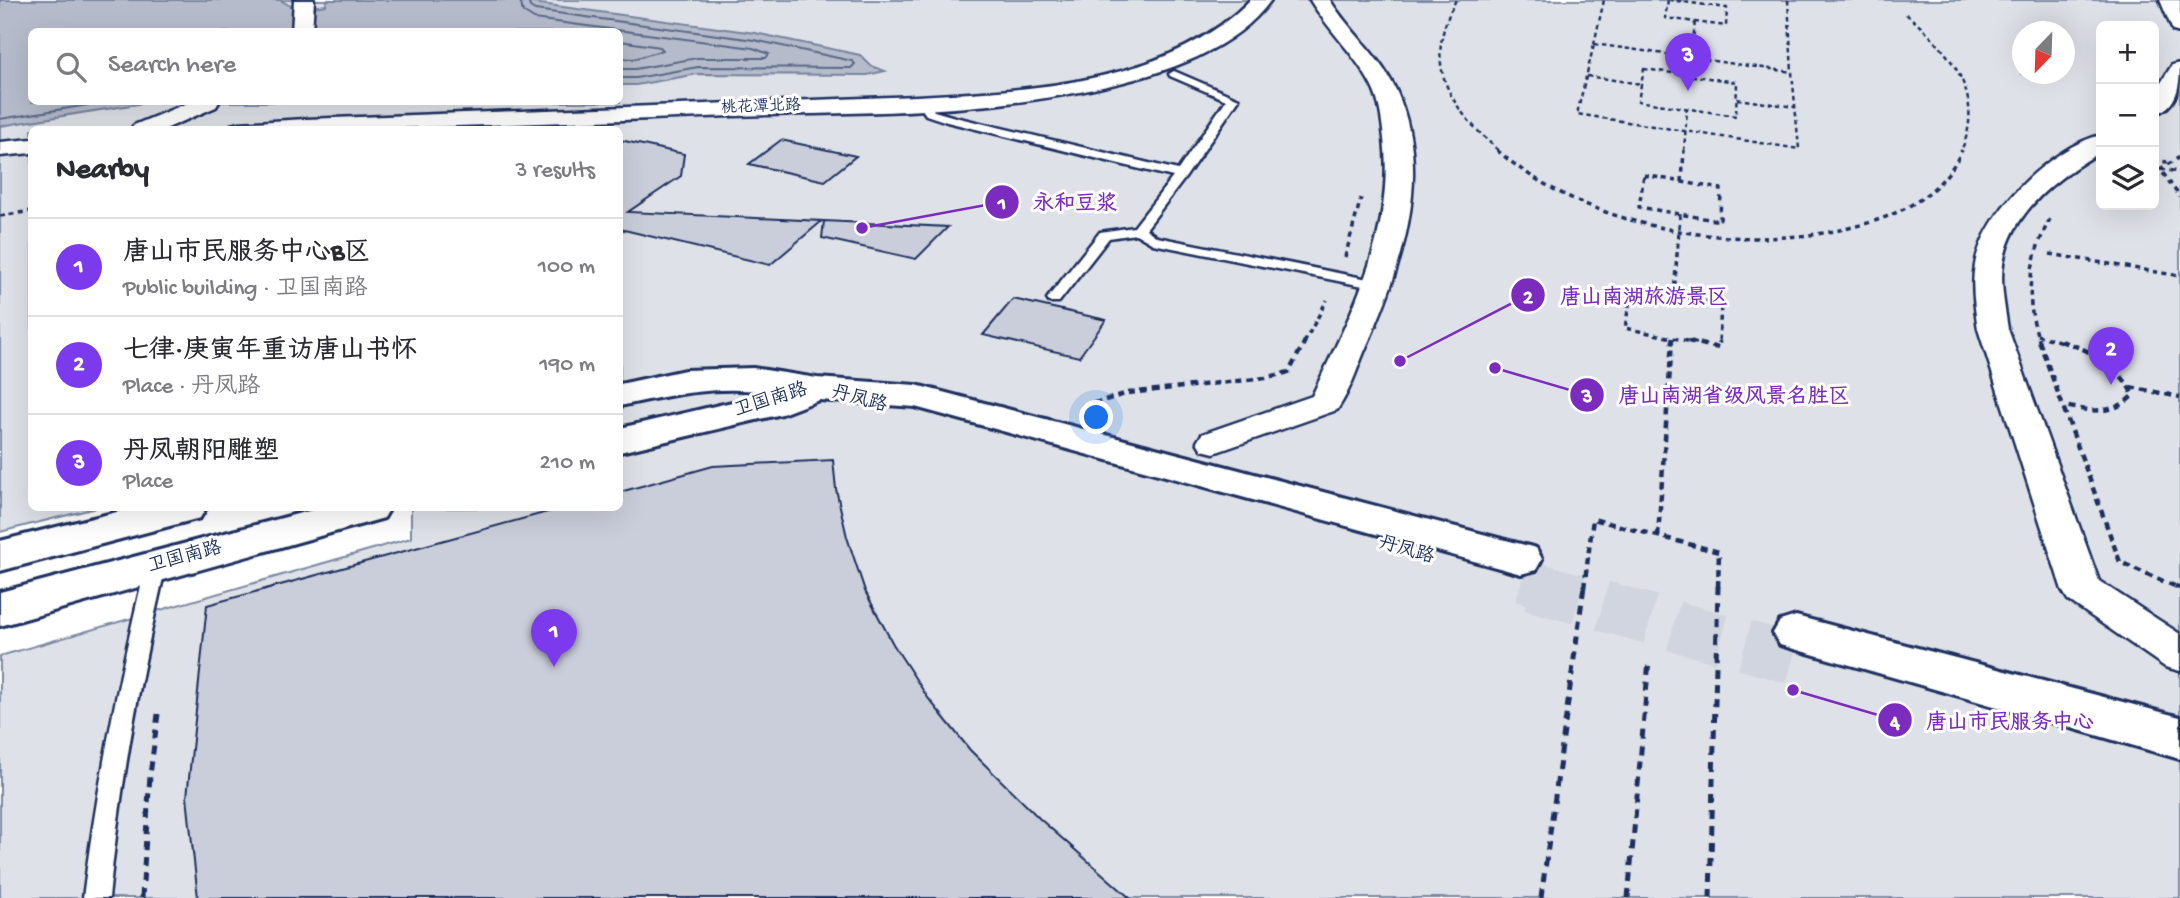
<!DOCTYPE html>
<meta charset="utf-8">
<style>
body{margin:0;font-family:"Gochi Hand","LXGW WenKai TC",sans-serif;background:#f7f7f7;color:#2b2b33}
.controls{position:absolute;right:21px;top:21px;display:grid;overflow:hidden;border-radius:10px;box-shadow:0 7px 28px #0002}
.controls button{width:63px;height:63px;display:grid;place-items:center;padding:0;border:0;border-bottom:2px solid #e1e1e2;background:#fff;color:#2b2b33;font:35px sans-serif}
.compass{position:absolute;left:2012px;top:21px;width:63px;height:63px;border-radius:50%;background:#fff;box-shadow:0 7px 28px #0002;rotate:203deg}
.you{position:absolute;left:1097px;top:418px;width:24px;height:24px;margin:-18px;border:5px solid #fff;border-radius:50%;background:#1a73e8;box-shadow:0 0 0 10px #1a73e833}
.badge{display:grid;place-items:center;width:46px;height:46px;border-radius:50%;background:#7c3aed;color:#fff;font-size:23px;font-weight:700}
.pin{position:absolute;translate:-50% -58px;filter:drop-shadow(0 2px 4px #0008)}
.pin::after{content:'';position:absolute;top:37px;width:24px;height:21px;background:inherit;clip-path:polygon(0 0,100% 0,50% 100%)}
.list{margin:0;padding:0;list-style:none}
h2{display:flex;justify-content:space-between;align-items:center;height:91px;margin:0;padding:0 28px;font-size:30px}
h2 small{font-size:23px;font-weight:400;color:#7c7c81}
.list li{display:grid;grid-template-columns:46px 1fr auto;gap:21px;align-items:center;box-sizing:border-box;height:98px;padding:0 28px;border-top:2px solid #e1e1e2}
.list b{display:block;font-size:26px;white-space:nowrap}
.list p{margin:0;font-size:23px;white-space:nowrap;color:#7c7c81}
.list em{font-size:23px;font-style:normal;color:#7c7c81}
.icon{flex:none;width:38px;height:38px;fill:none;stroke:currentColor;stroke-width:2;stroke-linecap:round;stroke-linejoin:round}
.map{position:relative;flex:none;width:2180px;height:898px;overflow:hidden}
.search{position:absolute;background:#fff;box-shadow:0 7px 28px #0002;left:28px;top:28px;width:595px;height:77px;display:flex;align-items:center;gap:18px;box-sizing:border-box;padding:0 24px;border-radius:10px;color:#7c7c81;font-size:26px}
.panel{position:absolute;background:#fff;box-shadow:0 7px 28px #0002;left:28px;top:126px;width:595px;height:385px;border-radius:10px}
.map>svg:first-child{display:block}
</style>
<div class="map">
<svg width="2180" height="898" viewBox="0 0 2180 898">
<rect width="100%" height="100%" fill="#fff"/>
<filter id="ink" filterUnits="userSpaceOnUse"><feTurbulence type="fractalNoise" baseFrequency=".0143" numOctaves="2"/><feDisplacementMap in="SourceGraphic" scale="14" xChannelSelector="R" yChannelSelector="G"/><feConvolveMatrix kernelMatrix="1 2 1 2 8 2 1 2 1" color-interpolation-filters="sRGB"/></filter>
<g filter="url(#ink)">
<path fill="#dee1e7" stroke="#7c88a2" stroke-width="2" fill-rule="evenodd" d="M0,0h2180v898h-2180v-242l411,-118v-30h209v-378h-588v378h64l-96,24zM2101,26h53v179h-53zM32,32h588v70h-588zM2022,32h42v42h-42z"/>
<path fill="#b5bbca" stroke="#77839f" stroke-width="2" d="M0,0h280l16,9 30,-4 1,-5h184l244,33 105,22 11,11 14,5 -18,4 -169,-1 -62,11h-16v-53h-290l-12,-3 -22,3h-264v70h118l-150,24z"/>
<g fill="none" stroke-linecap="round" stroke-linejoin="round">
<g stroke="#596789" stroke-width="2">
<path d="M520,0l3,12 11,7 219,29 16,6 -3,4h-69l-62,11h-15"/>
<path d="M528,0l2,7 5,3 219,30 98,21 3,3 -4,4 -153,-1 -62,11h-16"/>
<path d="M620,41l40,6 3,3 -29,9 -14,-1"/>
<path d="M0,119l107,-17"/>
</g>
</g>
<g fill="#caceda" stroke="#1b2f5e" stroke-width="2">
<path d="M620,140l64,14 -3,22 -53,36 194,9 -52,44 -150,-36z"/>
<path d="M781,140l75,16 -31,25 -76,-17z"/>
<path d="M824,221l124,6 -32,32 -94,-21z"/>
<path d="M1013,299l93,21 -27,37 -96,-22z"/>
<path d="M833,460l3,29 11,48 18,54 28,53 35,54 42,52 70,69 90,79h-932l-11,-101 20,-192 355,-97h58v-16l93,-26z"/>
</g>
<g fill="none" stroke-linecap="round" stroke-linejoin="round">
<path stroke="#d1d5df" stroke-width="38" stroke-dasharray="38 19" stroke-linecap="butt" d="M1521,583l16,5"/>
<path stroke="#d1d5df" stroke-width="50" stroke-dasharray="50 24" stroke-linecap="butt" d="M1531,586l266,74"/>
<defs>
<g id="lane">
<path d="M1174,71l65,28 -54,79 -39,51 11,8 226,45 2,3 -2,3 -5,1 -225,-45 -17,-10 -27,4 -50,64h-10l-2,-3 2,-3 51,-64 34,-5 39,-50 -226,-55 -21,-7 -9,-13 10,-2 7,11 21,6 223,53 48,-70 -56,-24 -1,-2z"/>
<path d="M156,558l7,2 3,5c-26,111 -46,220 -57,333h-26c14,-113 36,-222 63,-333l3,-5z"/>
</g>
<g id="street">
<path d="M294,0h20l-2,32h-20z"/>
<path d="M1250,0h21c-36,50 -106,73 -164,86 -122,29 -250,26 -374,30 -169,6 -337,14 -506,14l4,-5 8,-2 67,-4 611,-23c112,-6 250,-11 333,-96z"/>
<path d="M1310,0h20c19,31 50,56 66,90 39,85 4,183 -32,262 -8,20 -15,41 -27,58l-123,43 -12,-3 -5,-8 5,-8 110,-38c39,-82 83,-163 72,-257 -2,-18 -4,-36 -12,-52 -16,-32 -43,-56 -62,-87z"/>
<path d="M2160,0h20v33l-7,-2z"/>
<path d="M2180,63c0,21 -2,45 -26,51v-20l18,-29z"/>
<path d="M190,102h29l-3,5 -53,23h-33l4,-5z"/>
<path d="M2101,135v17c-42,24 -90,59 -98,112 -3,21 2,44 5,65l91,252 81,53v37l-15,-4 -97,-67 -6,-10 -84,-261c-3,-21 -7,-43 -3,-64 8,-52 76,-118 126,-130z"/>
<path d="M32,139v14l-32,3v-14z"/>
</g>
<g id="secondary">
<path d="M753,368l64,10 99,7 605,159 15,4 6,11 -6,11 -15,4 -606,-167 -96,-7 -37,14 -162,38v-24l151,-35c-51,-9 -101,2 -151,13v-22l65,-14z"/>
<path d="M133,508h73l-6,10 -200,53v-30z"/>
<path d="M320,508h70l-6,10 -384,108v-34z"/>
<path d="M1796,616l384,101v42l-400,-114 -7,-12 7,-12z"/>
</g>
</defs>
<use href="#lane" stroke="#1b2f5e" stroke-width="5"/>
<use href="#street" stroke="#1b2f5e" stroke-width="5"/>
<use href="#secondary" stroke="#1b2f5e" stroke-width="6"/>
<g stroke="#1b2f5e" stroke-width="2.5" stroke-dasharray="4.5 3.5" stroke-linecap="butt">
<path d="M1456,0c-35,65 -7,106 43,151"/>
<path d="M1668,0l-3,18 61,8 1,-18 -57,-8"/>
<path d="M1788,0l4,72"/>
<path d="M1906,14c42,35 81,80 55,137"/>
<path d="M1594,44l198,28 7,77 -222,-35z"/>
<path d="M1594,44l10,-44"/>
<path d="M1644,69l93,13 -1,34 -98,-15z"/>
<path d="M1690,75l5,-54"/>
<path d="M1587,76l54,8"/>
<path d="M1737,99l58,8"/>
<path d="M1684,151l3,-42"/>
</g>
<g stroke="#1b2f5e" stroke-width="3.5" stroke-dasharray="5 4.5" stroke-linecap="butt">
<path d="M1497,150c91,81 252,107 367,74 42,-11 80,-34 98,-74"/>
<path d="M2180,157l-20,12 20,28"/>
<path d="M2154,160l13,2"/>
<path d="M2160,169l20,3"/>
<path d="M1644,175l77,14 -1,32 -81,-14z"/>
<path d="M1682,182l2,-32"/>
<path d="M0,216l32,-5"/>
<path d="M2050,254l130,22"/>
<path d="M1345,257l16,-59"/>
<path d="M1674,295l6,-81"/>
<path d="M2037,335l29,8"/>
<path d="M1304,343l23,-43"/>
<path d="M1672,343v-5"/>
<path d="M1697,343l-72,-15 7,-41 89,17 -2,39"/>
<path d="M2040,343c-16,-44 -12,-83 10,-124"/>
</g>
<g stroke="#1b2f5e" stroke-width="4.5" stroke-dasharray="7 5" stroke-linecap="butt">
<path d="M1688,341l31,7v-7"/>
<path d="M2039,341l81,221 59,26"/>
<path d="M2060,341c33,10 58,23 73,54 -19,21 -43,16 -69,11"/>
<path d="M2130,387l50,10"/>
<path d="M1082,407l46,-14 137,-15 24,-6 16,-31"/>
<path d="M1658,536l14,-195"/>
<path d="M1584,588l9,-69 126,33 -1,36"/>
</g>
<g stroke="#1b2f5e" stroke-width="5" stroke-dasharray="9 7" stroke-linecap="butt">
<path d="M2175,586l5,2"/>
<path d="M142,898l8,-123 8,-61"/>
<path d="M1541,898l43,-312"/>
<path d="M1628,898l21,-238"/>
<path d="M1710,898l8,-312"/>
</g>
<use href="#lane" fill="#fff" fill-rule="evenodd"/>
<use href="#street" fill="#fff" fill-rule="evenodd"/>
<use href="#secondary" fill="#fff" fill-rule="evenodd"/>
</g>
</g>
<g text-anchor="middle" dominant-baseline="central" stroke-width="6" stroke-linejoin="round" paint-order="stroke">
<g font-size="16" fill="#1b2f5e" stroke="#fff">
<text transform="translate(761 108) rotate(-2)">桃花潭北路</text>
</g>
<g font-size="19" fill="#1b2f5e" stroke="#fff">
<text transform="translate(859 400) rotate(15)">丹凤路</text>
<text transform="translate(771 401) rotate(-17)">卫国南路</text>
<text transform="translate(1406 551) rotate(16)">丹凤路</text>
<text transform="translate(185 558) rotate(-15)">卫国南路</text>
</g>
</g>
<path fill="none" stroke="#7b2cbf" stroke-width="2.5" d="M862 228L1002 202M1400 361L1528 295M1495 368L1587 395M1793 690L1895 720"/>
<g fill="#7b2cbf" stroke="#fff" stroke-width="2.5">
<circle cx="862" cy="228" r="7"/>
<circle cx="1400" cy="361" r="7"/>
<circle cx="1495" cy="368" r="7"/>
<circle cx="1793" cy="690" r="7"/>
<circle cx="1002" cy="202" r="18"/>
<circle cx="1528" cy="295" r="18"/>
<circle cx="1587" cy="395" r="18"/>
<circle cx="1895" cy="720" r="18"/>
</g>
<g font-size="21" text-anchor="middle" font-weight="bold" fill="#fff">
<text x="1002" y="209">1</text>
<text x="1528" y="303">2</text>
<text x="1587" y="402">3</text>
<text x="1895" y="728">4</text>
</g>
<g font-size="21" text-anchor="middle" font-weight="bold" fill="#7b2cbf" stroke="#fff" stroke-width="6" stroke-linejoin="round" paint-order="stroke">
<text x="1075" y="209">永和豆浆</text>
<text x="1644" y="303">唐山南湖旅游景区</text>
<text x="1734" y="402">唐山南湖省级风景名胜区</text>
<text x="2010" y="728">唐山市民服务中心</text>
</g>
</svg>
<div class="controls">
<button>+</button>
<button>−</button>
<button><svg class="icon" aria-label="layers" viewBox="0 0 24 24"><path d="M12 4l9 5-9 5-9-5zM3 14l9 5 9-5"/></svg></button>
</div>
<svg class="compass" viewBox="-18 -18 36 36"><path d="M0-13l5 13h-10z" fill="#e53935"/><path d="M0 13l5-13h-10z" fill="#7c7c81"/></svg>
<div class="you"></div>
<div class="pin badge" style="left:554px;top:667px">1</div>
<div class="pin badge" style="left:2111px;top:385px">2</div>
<div class="pin badge" style="left:1688px;top:91px">3</div>
<div class="search"><svg class="icon" aria-label="search" viewBox="0 0 24 24"><circle cx="10" cy="10" r="6"/><path d="M15 15l6 6"/></svg>Search here</div>
<section class="panel">
<h2>Nearby<small>3 results</small></h2>
<ul class="list">
<li><span class="badge">1</span><div><b>唐山市民服务中心B区</b><p>Public building · 卫国南路</p></div><em>100 m</em></li>
<li><span class="badge">2</span><div><b>七律·庚寅年重访唐山书怀</b><p>Place · 丹凤路</p></div><em>190 m</em></li>
<li><span class="badge">3</span><div><b>丹凤朝阳雕塑</b><p>Place</p></div><em>210 m</em></li>
</ul>
</section>
</div>
